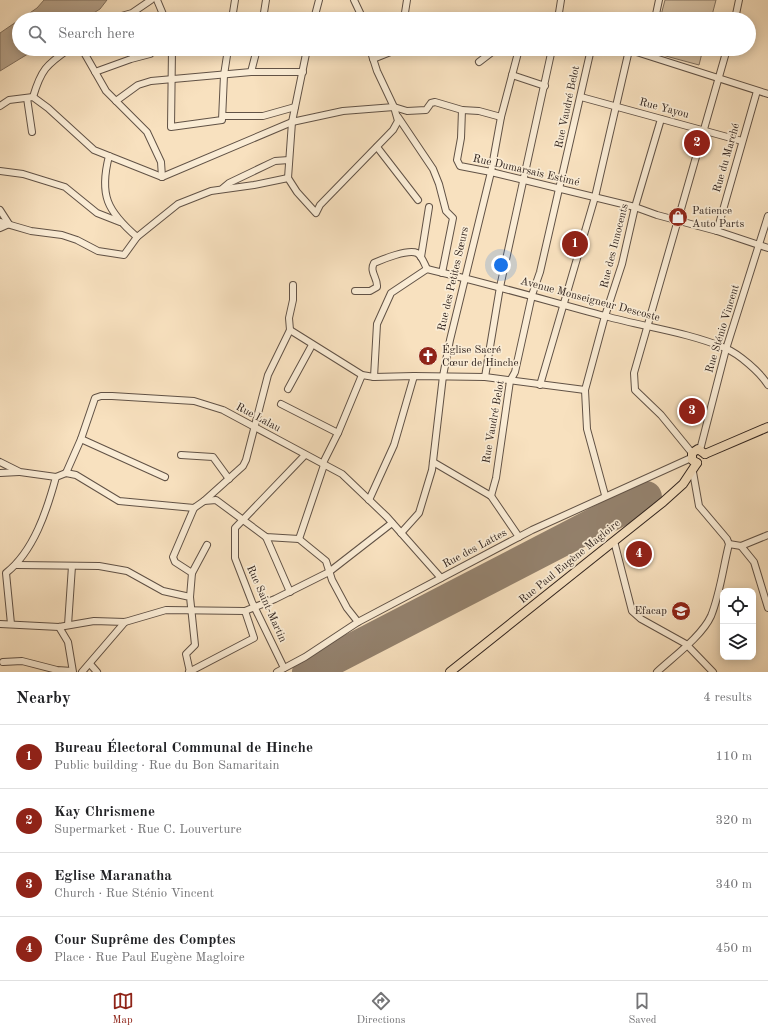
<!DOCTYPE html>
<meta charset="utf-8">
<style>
body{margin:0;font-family:"Old Standard TT",serif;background:#f6f6f6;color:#202124}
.controls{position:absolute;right:12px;bottom:12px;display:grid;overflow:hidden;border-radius:8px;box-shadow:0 2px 10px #0003}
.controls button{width:36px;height:36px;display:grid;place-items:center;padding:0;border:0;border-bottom:1px solid #e0e0e0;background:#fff;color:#202124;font:20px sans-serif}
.you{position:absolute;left:501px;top:265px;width:14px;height:14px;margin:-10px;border:3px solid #fff;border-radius:50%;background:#1a73e8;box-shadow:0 0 0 6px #1a73e833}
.badge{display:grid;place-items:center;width:26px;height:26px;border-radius:50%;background:#8f2418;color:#fff;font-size:13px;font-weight:700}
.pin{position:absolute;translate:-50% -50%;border:2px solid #fff;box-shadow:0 1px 4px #0006}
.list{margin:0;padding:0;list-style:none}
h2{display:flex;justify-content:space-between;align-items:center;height:52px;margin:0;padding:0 16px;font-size:17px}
h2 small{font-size:13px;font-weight:400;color:#757577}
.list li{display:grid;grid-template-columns:26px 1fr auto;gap:12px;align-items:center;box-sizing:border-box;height:64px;padding:0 16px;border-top:1px solid #e0e0e0}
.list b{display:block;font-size:15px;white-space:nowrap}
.list p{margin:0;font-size:13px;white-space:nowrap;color:#757577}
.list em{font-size:13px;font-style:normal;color:#757577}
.icon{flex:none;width:22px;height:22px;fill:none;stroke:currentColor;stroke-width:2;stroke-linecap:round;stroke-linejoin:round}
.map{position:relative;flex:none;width:768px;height:672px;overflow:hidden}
.search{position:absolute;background:#fff;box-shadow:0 2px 10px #0003;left:12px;right:12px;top:12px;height:44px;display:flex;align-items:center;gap:10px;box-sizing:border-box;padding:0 14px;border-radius:22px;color:#757577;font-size:15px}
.sheet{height:308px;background:#fff}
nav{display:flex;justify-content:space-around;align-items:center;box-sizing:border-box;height:56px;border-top:1px solid #e0e0e0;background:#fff;font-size:11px;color:#757577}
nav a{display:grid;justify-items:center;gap:2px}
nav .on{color:#8f2418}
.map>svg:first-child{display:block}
</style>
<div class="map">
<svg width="768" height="672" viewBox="0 0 768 672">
<rect width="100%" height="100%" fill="#f8e1bf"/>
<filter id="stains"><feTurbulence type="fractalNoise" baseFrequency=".005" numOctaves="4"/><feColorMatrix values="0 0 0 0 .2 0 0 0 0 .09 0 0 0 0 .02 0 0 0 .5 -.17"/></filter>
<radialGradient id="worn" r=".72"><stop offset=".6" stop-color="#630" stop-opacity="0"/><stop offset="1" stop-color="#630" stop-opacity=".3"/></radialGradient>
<g fill="#d6c1a3" stroke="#827260">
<path d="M665,0h51l-5,19h-51z"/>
<path d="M652,49h51l-4,16 -48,-13z"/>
</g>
<g fill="#b4a088" stroke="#7f6e5d">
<path d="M44,0h63l-7,9 -16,10h-63l16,-11z"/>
<path d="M19,20v29h17l-36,22v-38z"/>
</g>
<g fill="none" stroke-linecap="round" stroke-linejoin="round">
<path stroke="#94826e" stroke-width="32" d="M308,672l338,-175"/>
<defs>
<g id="minor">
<path d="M157,0l8,19"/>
<path d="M354,0l9,19"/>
<path d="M111,19l21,-6 19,-13"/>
<path d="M232,19l3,-19"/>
<path d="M263,19l3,-19"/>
<path d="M314,19l5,-19"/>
<path d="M404,19l3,-19"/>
<path d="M558,19l3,-19"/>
<path d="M655,19l4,-19"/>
<path d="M735,19l4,-19"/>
<path d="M82,49l24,42 41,41 14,30 1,15"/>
<path d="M172,49l-1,78 51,-7 2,-45 4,-26"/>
<path d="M627,49l141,45"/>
<path d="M373,59l25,-10"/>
<path d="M479,62l13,-10 7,-3"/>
<path d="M95,72l36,-13 19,-5"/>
<path d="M251,72l6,-23"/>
<path d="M512,75l33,11"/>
<path d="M33,97c8,-27 13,-32 36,-48"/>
<path d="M581,97l161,44"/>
<path d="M27,98l5,34"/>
<path d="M116,101l22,-16 13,-4 100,-9h52"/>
<path d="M0,106l9,-6 24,-3 15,11 46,42 68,27 130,-55 51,-11 51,-4 13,4 19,-1 5,-7 4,-1 27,8 -1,28 -4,22 3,6 31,6 144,35 22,8 60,16 51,17"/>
<path d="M462,110l17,1 22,6"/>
<path d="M223,116h40l32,-9"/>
<path d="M398,117l35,52 6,15 7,27 7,7 -11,55"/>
<path d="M377,147l41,53"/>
<path d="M109,156c-10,39 -2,55 28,81"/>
<path d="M0,171l23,3 42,13 32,26 23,9"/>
<path d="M288,178l4,-56 15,-73"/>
<path d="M223,188l6,-5 46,-22 14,-1"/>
<path d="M0,210l9,14 -9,4"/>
<path d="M0,222l31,9 31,4 15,5 21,11 26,4 13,-18 41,-33 33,-13 43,-6 34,-7 9,14 19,21 4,-8 73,-75 5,-9 -4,-14 -17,-36 -7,-22"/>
<path d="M717,231l40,-140"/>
<path d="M421,257l8,-50"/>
<path d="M355,291h15l7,-4c1,-9 -8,-15 -3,-24 9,-4 34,-14 43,-10 5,3 7,10 10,16"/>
<path d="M290,330l72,45 12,2 40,-1 71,1 100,13"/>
<path d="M374,377l3,-53 14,-31 36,-24c59,14 118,31 178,47 39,11 82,16 120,32 14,6 35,24 43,37"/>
<path d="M485,377l15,-90 52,-238"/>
<path d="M540,385l55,-188 34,-147"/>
<path d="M288,389l24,-44"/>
<path d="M281,404l57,29"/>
<path d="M81,439l84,38"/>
<path d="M700,450l26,-101 42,-133"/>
<path d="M692,453l-31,-38 -26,-25 -1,-17 93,-324"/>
<path d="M181,455l32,2 16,22"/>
<path d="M0,462l20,10 36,5"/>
<path d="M433,462l58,34 28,41"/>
<path d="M323,463l15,-30 24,-58"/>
<path d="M0,473l19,-1"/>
<path d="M66,473l15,-34 14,-41 6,-2h11l82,5 29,9 119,64 45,43 54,61"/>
<path d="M66,473l10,2 43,26 75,7 10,-7 12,-1 50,37 33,2 27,22 6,19 15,28 11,14"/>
<path d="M605,495l-18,-66 -2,-39 20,-74 17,-52 13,-57 26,-88"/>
<path d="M491,496l5,-18 14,-97 5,-9 17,-77 8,-23 51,-223"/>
<path d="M369,500l25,-55 20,-69"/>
<path d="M204,501l39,-35 3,-6 22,-85 22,-45 -1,-12 4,-18v-15"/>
<path d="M401,533l18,-20 13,-43 11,-94 7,-36 41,-168 10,-55 18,-68"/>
<path d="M266,537l24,55"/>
<path d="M299,539l25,-74"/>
<path d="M614,541l18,70 9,8 45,25 27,28"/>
<path d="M729,544l12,2 13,16 14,46"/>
<path d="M741,546l27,-11"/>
<path d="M17,565l82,1 28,5 36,20 27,6 5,48 -9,9 4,18"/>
<path d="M192,573l-17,-11 -2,-5 21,-49"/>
<path d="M190,597l2,-24 15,-28"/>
<path d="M0,624l59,3 35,-6 31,1 41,-12 79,1 30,-12 54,-27 63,-49"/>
<path d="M11,624l-5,-51c28,-22 41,-63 50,-96l10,-4"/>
<path d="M68,625l4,-59"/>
<path d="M59,627l9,15 5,30"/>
<path d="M3,662l19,-1 35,9 15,1"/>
<path d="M90,664l7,8"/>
<path d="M284,668l-32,-66 -17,-44v-30l70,-73"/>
<path d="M82,672l43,-50"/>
<path d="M189,672l65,-34 -9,-27"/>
<path d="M277,672l28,-15 53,-35 174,-92 159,-72"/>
<path d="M657,672c16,-15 45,-36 54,-56 9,-22 12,-48 18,-72l-2,-5 -28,-33 -6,-34"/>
</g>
<g id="major">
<path d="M705,454l63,-27"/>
<path d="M697,463l-5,-3v-7l6,-4 7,5"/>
<path d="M450,672l213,-170 20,-18 14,-21"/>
</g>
</defs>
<use href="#minor" stroke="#615246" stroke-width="8"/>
<use href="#major" stroke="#2f221d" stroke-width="10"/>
<use href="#minor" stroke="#faecd5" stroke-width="6"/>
<use href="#major" stroke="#f8e1bf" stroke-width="8"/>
</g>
<defs>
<symbol id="shop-disc" viewBox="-11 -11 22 22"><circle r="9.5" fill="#8f2418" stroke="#faecd5"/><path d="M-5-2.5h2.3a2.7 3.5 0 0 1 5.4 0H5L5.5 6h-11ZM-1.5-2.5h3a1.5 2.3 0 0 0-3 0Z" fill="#fff"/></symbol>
<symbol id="church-disc" viewBox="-11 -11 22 22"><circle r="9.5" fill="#8f2418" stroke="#faecd5"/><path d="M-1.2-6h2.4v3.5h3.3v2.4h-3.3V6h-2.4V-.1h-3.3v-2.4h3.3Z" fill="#fff"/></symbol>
<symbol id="school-disc" viewBox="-11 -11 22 22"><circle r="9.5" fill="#8f2418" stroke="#faecd5"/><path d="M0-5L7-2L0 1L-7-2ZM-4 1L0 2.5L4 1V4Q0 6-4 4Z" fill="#fff"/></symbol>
</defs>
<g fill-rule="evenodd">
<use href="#shop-disc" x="667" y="206" width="22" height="22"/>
<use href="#church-disc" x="417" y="345" width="22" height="22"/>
<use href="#school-disc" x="670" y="600" width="22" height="22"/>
</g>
<g text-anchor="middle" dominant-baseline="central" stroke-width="3.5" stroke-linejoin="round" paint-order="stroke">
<g font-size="11" fill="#2f221d" stroke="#faecd5">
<text transform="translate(568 107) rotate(-78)">Rue Vaudré Belot</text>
<text transform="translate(664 109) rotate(15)">Rue Yayou</text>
<text transform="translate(727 158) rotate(-74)">Rue du Marché</text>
<text transform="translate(526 171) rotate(13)">Rue Dumarsais Estimé</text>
<text transform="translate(615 246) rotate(-76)">Rue des Innocents</text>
<text transform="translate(454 279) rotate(-77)">Rue des Petites Sœurs</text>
<text transform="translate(590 300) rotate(15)">Avenue Monseigneur Descoste</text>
<text transform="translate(723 329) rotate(-73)">Rue Sténio Vincent</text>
<text transform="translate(258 418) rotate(28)">Rue Lalau</text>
<text transform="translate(494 422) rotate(-80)">Rue Vaudré Belot</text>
<text transform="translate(475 549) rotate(-28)">Rue des Lattes</text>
<text transform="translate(570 562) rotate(-39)">Rue Paul Eugène Magloire</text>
<text transform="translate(266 604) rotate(66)">Rue Saint-Martin</text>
</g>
<g font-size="11" fill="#2f221d" stroke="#faecd5" text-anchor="start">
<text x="692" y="211">Patience<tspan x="692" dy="13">Auto Parts</tspan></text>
<text x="442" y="350">Église Sacré<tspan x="442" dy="13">Cœur de Hinche</tspan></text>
<text x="667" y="611" text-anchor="end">Efacap</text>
</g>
</g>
<rect width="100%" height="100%" filter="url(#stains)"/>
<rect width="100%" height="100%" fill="url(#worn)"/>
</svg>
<div class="controls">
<button><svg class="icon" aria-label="locate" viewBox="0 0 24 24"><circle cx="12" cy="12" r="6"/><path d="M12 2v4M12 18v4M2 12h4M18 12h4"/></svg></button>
<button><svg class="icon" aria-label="layers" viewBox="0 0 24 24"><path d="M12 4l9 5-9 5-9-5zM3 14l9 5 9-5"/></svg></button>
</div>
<div class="you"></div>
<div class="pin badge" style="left:575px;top:244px">1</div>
<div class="pin badge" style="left:697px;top:143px">2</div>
<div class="pin badge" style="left:692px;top:411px">3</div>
<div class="pin badge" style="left:639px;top:554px">4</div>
<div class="search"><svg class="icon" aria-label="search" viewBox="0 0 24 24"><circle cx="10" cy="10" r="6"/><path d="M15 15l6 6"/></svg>Search here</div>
</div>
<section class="sheet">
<h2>Nearby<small>4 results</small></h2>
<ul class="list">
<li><span class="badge">1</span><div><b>Bureau Électoral Communal de Hinche</b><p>Public building · Rue du Bon Samaritain</p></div><em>110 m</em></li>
<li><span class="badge">2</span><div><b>Kay Chrismene</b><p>Supermarket · Rue C. Louverture</p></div><em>320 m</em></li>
<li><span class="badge">3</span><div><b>Eglise Maranatha</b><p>Church · Rue Sténio Vincent</p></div><em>340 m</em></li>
<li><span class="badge">4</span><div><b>Cour Suprême des Comptes</b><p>Place · Rue Paul Eugène Magloire</p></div><em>450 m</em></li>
</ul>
</section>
<nav>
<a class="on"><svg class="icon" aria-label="map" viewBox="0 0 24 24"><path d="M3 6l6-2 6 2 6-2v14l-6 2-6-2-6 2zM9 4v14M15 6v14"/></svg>Map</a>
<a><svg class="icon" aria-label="directions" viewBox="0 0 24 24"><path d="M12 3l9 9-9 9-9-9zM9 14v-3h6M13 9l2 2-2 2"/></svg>Directions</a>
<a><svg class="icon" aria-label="saved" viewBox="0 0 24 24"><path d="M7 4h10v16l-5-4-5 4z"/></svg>Saved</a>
</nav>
